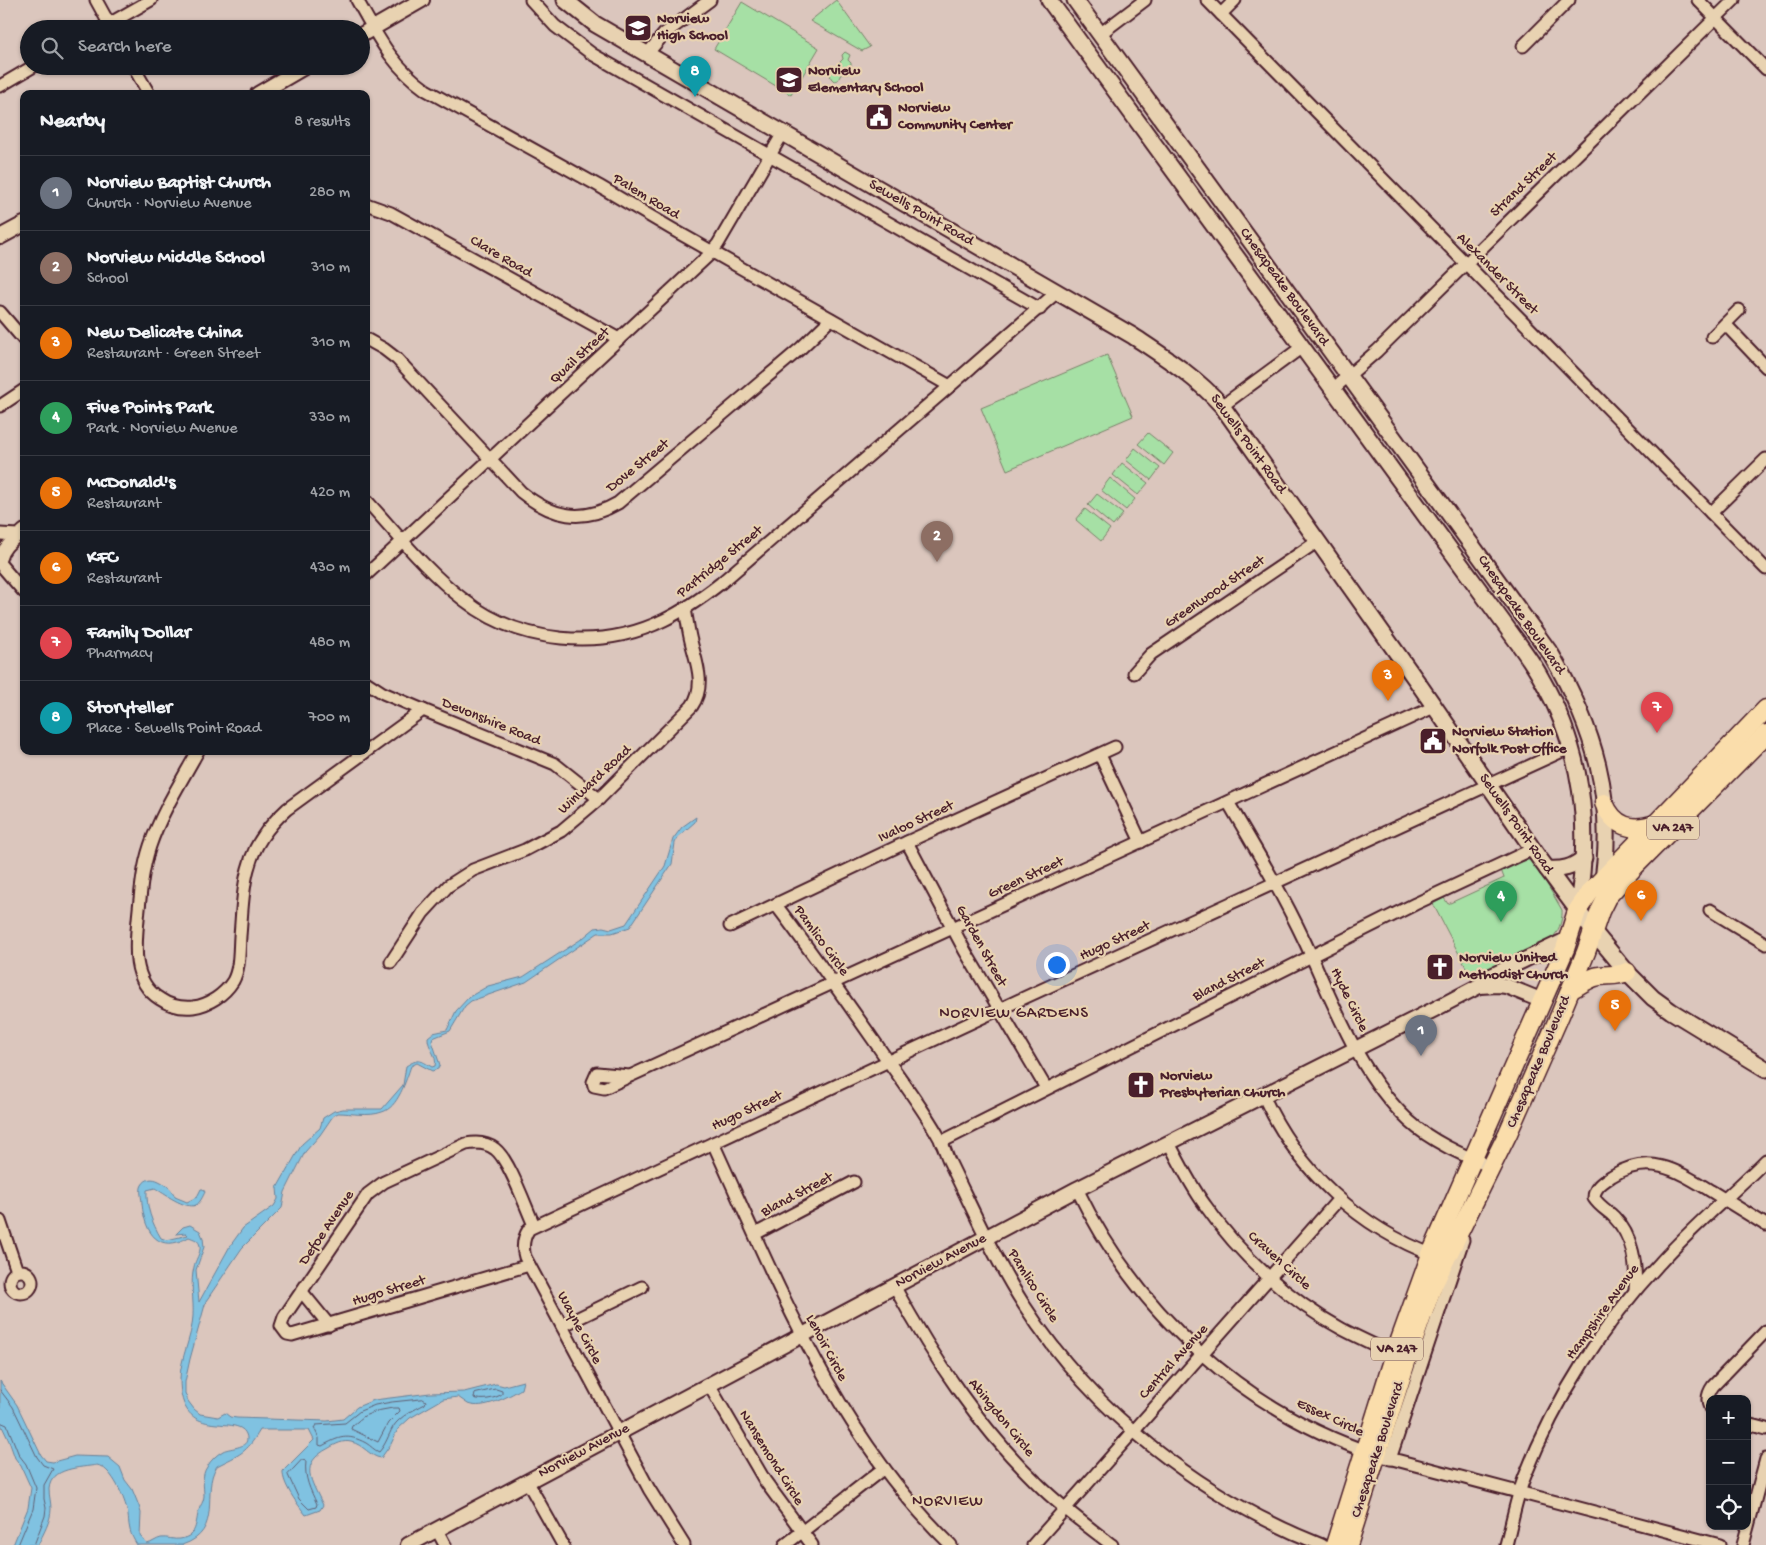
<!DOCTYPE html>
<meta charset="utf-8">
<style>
body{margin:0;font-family:"Gochi Hand",sans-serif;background:#242831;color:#f1f3f6}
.controls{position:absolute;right:15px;bottom:15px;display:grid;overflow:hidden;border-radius:10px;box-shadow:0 1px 4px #0004}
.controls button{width:45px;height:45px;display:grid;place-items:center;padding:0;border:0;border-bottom:1px solid #363941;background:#171b24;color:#f1f3f6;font:25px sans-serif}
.you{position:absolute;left:1056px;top:964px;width:18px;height:18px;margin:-12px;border:4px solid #fff;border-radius:50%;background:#1a73e8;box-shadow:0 0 0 8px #1a73e833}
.badge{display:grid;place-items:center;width:32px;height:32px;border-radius:50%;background:#a6949b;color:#fff;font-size:16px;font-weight:700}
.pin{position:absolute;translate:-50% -41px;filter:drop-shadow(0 1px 2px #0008)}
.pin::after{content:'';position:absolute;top:26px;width:18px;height:15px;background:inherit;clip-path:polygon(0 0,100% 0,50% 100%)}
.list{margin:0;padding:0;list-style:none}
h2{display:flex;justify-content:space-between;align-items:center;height:65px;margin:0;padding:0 20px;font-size:21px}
h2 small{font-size:16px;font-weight:400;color:#9ea1a6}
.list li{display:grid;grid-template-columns:32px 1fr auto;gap:15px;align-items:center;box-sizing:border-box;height:75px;padding:0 20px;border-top:1px solid #363941}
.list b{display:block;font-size:19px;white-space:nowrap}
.list p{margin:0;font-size:16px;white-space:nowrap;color:#9ea1a6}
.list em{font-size:16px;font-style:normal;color:#9ea1a6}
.icon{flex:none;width:28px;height:28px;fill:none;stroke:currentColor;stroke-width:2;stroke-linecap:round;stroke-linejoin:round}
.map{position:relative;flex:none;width:1766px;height:1545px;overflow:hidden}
.search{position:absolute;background:#171b24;box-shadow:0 1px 4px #0004;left:20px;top:20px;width:350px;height:55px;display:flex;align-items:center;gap:12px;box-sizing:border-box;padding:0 18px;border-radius:28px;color:#9ea1a6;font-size:19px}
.panel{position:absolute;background:#171b24;box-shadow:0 1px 4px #0004;left:20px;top:90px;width:350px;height:665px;border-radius:10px}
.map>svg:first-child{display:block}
</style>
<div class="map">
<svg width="1766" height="1545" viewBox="0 0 1766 1545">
<rect width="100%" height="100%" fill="#dbc6bd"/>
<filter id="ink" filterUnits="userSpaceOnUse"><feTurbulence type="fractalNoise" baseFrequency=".02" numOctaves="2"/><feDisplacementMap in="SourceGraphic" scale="10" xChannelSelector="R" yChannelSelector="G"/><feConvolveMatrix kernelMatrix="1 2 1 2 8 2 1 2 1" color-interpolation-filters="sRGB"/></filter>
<g filter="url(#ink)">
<g fill="#a6e0a5" stroke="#788068">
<path d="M836,0l34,47 -8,4 -52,-30z"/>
<path d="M742,2l77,46 -28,47 -77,-46z"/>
<path d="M845,52l5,3 -2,5 3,3v6l-3,5h-7l-3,6 -4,1 -3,-3 -1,-4 3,-3 4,-1v-5l6,-6 -1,-4z"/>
<path d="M1107,355l26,61 -126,54 -26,-62z"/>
<path d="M1148,433l25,20 -9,12 -26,-21z"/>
<path d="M1135,448l25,20 -9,12 -25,-20z"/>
<path d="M1122,463l26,20 -10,12 -25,-20z"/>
<path d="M1110,478l25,21 -9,11 -25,-20z"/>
<path d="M1097,494l26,20 -10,12 -25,-21z"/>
<path d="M1085,509l25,20 -9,12 -25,-21z"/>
<path d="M1529,860l5,2 28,48c1,14 -7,33 -23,34l-68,33 -38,-73 11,-6 4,6 56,-26 -3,-8 17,-8z"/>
</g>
<path fill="#80c2e1" stroke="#6a8198" d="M696,817l-1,5 -17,15 -3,6 -3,21 -42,63 -18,6h-14l-72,49 -55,19 -6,5 -15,25 -17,7 -1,3 8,24 -2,4 -6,2 -15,-8 -6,3c-5,14 -13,42 -29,46 -13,5 -31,1 -44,1l-5,3 -13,19 -15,17 -20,40 -3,16 -40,40 -36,53 -16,58 -5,23v11l3,8 6,8 6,5 18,3 7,-4 5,4 7,1 90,3 16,-2 14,-12 17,-7 56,-7 34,-1 32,-8 8,2 19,-5 -2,8c-13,8 -38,21 -53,15 -3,-2 -7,-5 -10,-7l-15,2 -33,19 -12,11 -7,15 -10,14c-11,-1 -18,-14 -30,-16 -8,-2 -15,2 -22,6 -31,16 -18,32 -6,57l-3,5 -14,5c-8,-10 -24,-31 -23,-44l31,-31 -5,-10h-49c-14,24 -20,24 -43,36 -17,25 8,65 -35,79h-45c-3,-5 -6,-10 -7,-15 -2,-7 -1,-16 -4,-24 -4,-13 -15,-38 -29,-41 -17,3 -46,2 -48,24 0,7 2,13 2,20 0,12 -8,25 -13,36h-25l15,-37 3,-20 -10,-22 -6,-8 -6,-17 -9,-19v-41l17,24 24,50 5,6 7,1 22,-6 33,1 12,10 5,13 7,9 7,17 2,7 -1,23 7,8c5,-1 9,-5 14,-6 6,-1 13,2 19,1 18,-3 15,-16 19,-29 1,-5 5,-8 5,-14 0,-9 -3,-21 3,-29 4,-7 9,-12 16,-16 7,-4 29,-2 23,-17 -10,-22 -66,11 -66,-55 0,-21 12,-41 13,-63 1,-15 -3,-34 1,-49 1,-7 7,-14 6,-21 -1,-6 -6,-7 -11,-9 -30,17 -44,-3 -47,-33 0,-6 -3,-14 0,-19 4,-7 11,-7 17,-4 8,4 13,8 16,16l12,5 10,-5 4,-8h2l2,3c-2,4 -5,11 -9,13 -10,5 -33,-12 -41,-17l-8,2c-1,17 5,33 14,48l6,2 21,-5 -2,-2 -10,1 7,-7 7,-2 10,6 3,7 1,9 -8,23 3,32 31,-56 13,-18 31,-22 4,-7 -1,-11 25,-44 18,-16 3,-10 11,-7 9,-2h39l21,-24 3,-19c13,-8 14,-6 26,1l3,-1c3,-10 -8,-19 -7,-29l5,-4 14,-3 9,-19 13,-14 19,-11 35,-9 60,-39 12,-10 8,-1 8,2 15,-5 39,-58 8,-27 9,-12z"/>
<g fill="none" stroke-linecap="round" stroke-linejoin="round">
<g stroke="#606074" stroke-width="1">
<path d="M496,1389l6,2v3c-7,5 -21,7 -28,4l1,-4z"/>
<path d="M0,1390l13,17 24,50 6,8 10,4 -9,16v14l2,9 -1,8 -11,29"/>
<path d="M423,1399l3,2 -1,3c-11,6 -25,12 -32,23 -5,9 -7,17 -14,25 -5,-2 -8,-6 -13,-9 -19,-10 -27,-6 -44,3l-3,-1v-7l-5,-10 2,-3 29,-2 15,-12 15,-6 17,-3z"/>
<path d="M393,1408h6l1,3 -12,12 -10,19 -27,-13 1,-3 12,-10 13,-5z"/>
<path d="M0,1422l7,3 12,30 7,9 10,24 -3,21 -15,36"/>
<path d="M302,1460l4,1c-2,17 4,28 11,43l-1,3 -7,2 -10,-10 -11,-24z"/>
</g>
<defs>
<g id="minor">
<path d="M96,0l16,29"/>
<path d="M357,0c21,37 34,65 69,90l173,96 73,43 278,157"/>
<path d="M531,0l24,26 37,28 448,255"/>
<path d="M1207,0l559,569"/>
<path d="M1698,0l68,69"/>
<path d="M1221,14l14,-14"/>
<path d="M100,29l51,-29"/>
<path d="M1100,34l45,-34"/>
<path d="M1523,46l46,-46"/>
<path d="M647,54l17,-20 46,-34"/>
<path d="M133,66l16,28"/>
<path d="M0,86l34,-20"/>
<path d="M366,204l25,9 228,126"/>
<path d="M0,312l24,28"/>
<path d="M1725,324l41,43"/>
<path d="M1712,337l27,-27"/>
<path d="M366,339l18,10 13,10 124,133c31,25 61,32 97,11l183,-155 30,-29"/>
<path d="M1333,389l44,-38 357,-351"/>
<path d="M0,406l24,-16"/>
<path d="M1222,406l80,-59"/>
<path d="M366,500c31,34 61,72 98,100 56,44 137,51 200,20 21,-10 39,-23 57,-37l229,-197 107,-94"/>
<path d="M1711,513l55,-54"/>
<path d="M0,534l18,1"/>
<path d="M0,559c3,-13 15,-20 24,-29"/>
<path d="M0,564l24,28"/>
<path d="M366,575l343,-320 9,-11 65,-111"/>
<path d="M1134,673l17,-19 167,-113"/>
<path d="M366,682l17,11 40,17 132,54 44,35"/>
<path d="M198,751c-17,31 -37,62 -48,95 -7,21 -9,42 -11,63 -3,31 -10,71 21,90 10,7 21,9 33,8 16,-2 31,-12 40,-26 7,-13 6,-30 7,-45 2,-22 2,-45 8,-67 6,-24 21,-44 39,-60l136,-99"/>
<path d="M1100,755l41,87"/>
<path d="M1228,802c27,46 54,91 77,140 29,62 53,131 104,179 23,21 54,34 82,46"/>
<path d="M907,842l58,109 81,137"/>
<path d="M776,905c35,46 68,93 101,140 21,31 45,61 63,94 4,7 6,16 10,24 23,47 45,97 74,142 70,109 178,193 298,240"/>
<path d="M1710,910l56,34"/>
<path d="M730,926l177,-84 208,-95"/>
<path d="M391,962l32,-49 25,-27 25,-16 52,-20 36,-19 38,-32 93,-93c15,-22 3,-46 -2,-69 -2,-9 -3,-18 -5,-28"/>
<path d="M630,1076l-33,-3 -4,9 1,4 10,2 830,-381"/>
<path d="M1263,1095c34,75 96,133 173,161"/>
<path d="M941,1142l474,-238 118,-55"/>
<path d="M713,1143c66,144 122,289 238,402"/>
<path d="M1169,1143c11,21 22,43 36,62 35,50 83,95 137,124 19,10 39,19 59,28"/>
<path d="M1077,1189c60,124 168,223 300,266l343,90"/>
<path d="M0,1221l17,50"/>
<path d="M755,1234l99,-52"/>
<path d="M529,1265l-237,70 -5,-1 -6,-8 3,-9 84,-123 16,-12 82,-38c10,-2 20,-2 29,5 14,10 31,59 39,76"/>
<circle cx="21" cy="1282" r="11"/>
<path d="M894,1286c40,73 85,141 145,199 22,22 48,41 73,60"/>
<path d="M1635,1290c2,-25 -2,-54 -21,-73 -6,-6 -15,-11 -20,-19 0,-11 9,-16 18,-22 38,-24 66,-5 99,15 18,11 37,23 55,34"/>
<path d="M302,1292l27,33"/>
<path d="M562,1326l80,-39"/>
<path d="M709,1385l56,96 47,64"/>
<path d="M1710,1408c-4,-8 -2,-15 3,-22l53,-55"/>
<path d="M1747,1424l19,5"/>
<path d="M1390,1459l73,-219"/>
<path d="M527,1481l36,64"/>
<path d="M437,1530l8,15"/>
<path d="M684,1545l-35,-56 -124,-232c-3,-10 -2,-19 4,-28l486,-227 556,-255"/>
<path d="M785,1545l99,-77"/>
<path d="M1033,1545l306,-346"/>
<path d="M1506,1545c6,-23 10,-47 19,-69 31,-78 78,-152 135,-213 33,-37 71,-68 106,-103"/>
<path d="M1743,1545l23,-86"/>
</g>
<g id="tertiary">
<path d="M361,35l61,-35"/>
<path d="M258,94l48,-28"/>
<path d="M0,237l24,-13"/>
<path d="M1479,986l19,-1 8,1 37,15"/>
<path d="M408,1545l669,-356 358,-180 44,-23 12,-10 77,-37"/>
</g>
<g id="secondary">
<path d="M565,0l30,24 538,312c33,22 62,40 89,70l194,274 123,178 54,73 34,41 26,26 18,13 95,58"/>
<path d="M1049,0l456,625c12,17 26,34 36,53 42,73 51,149 36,231"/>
<path d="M1075,0l476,654c43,74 65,145 51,232"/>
<path d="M1547,869c16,1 25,-1 37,-11"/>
</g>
<g id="primary">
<path d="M1604,803c10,24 28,29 51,21"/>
<path d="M1570,990c8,-4 16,-10 25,-13 11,-3 21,0 32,-5"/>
<path d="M1335,1545l60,-191 36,-100 134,-305 12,-38 13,-19 176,-183"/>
<path d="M1348,1545l59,-186 26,-74 75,-152 52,-118 26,-63 14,-41 7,-14 28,-31 131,-132"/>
</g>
</defs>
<use href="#minor" stroke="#4a1f2b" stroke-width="15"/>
<use href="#tertiary" stroke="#4a1f2b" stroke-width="18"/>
<use href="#secondary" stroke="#4a1f2b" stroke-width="19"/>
<use href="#primary" stroke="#4a1f2b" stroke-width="21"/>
<use href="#minor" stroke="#e8d2b1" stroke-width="11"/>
<use href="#tertiary" stroke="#e8d2b1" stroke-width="14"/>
<use href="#secondary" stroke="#e8d2b1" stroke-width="15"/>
<use href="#primary" stroke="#faddab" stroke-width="18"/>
</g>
</g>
<defs>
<symbol id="school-square" viewBox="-11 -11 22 22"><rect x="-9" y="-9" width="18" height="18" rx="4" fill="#4a1f2b" stroke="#e8d2b1"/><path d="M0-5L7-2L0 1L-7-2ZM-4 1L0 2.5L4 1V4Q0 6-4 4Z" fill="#fff"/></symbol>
<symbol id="civic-square" viewBox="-11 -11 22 22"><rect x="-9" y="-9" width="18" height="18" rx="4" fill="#4a1f2b" stroke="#e8d2b1"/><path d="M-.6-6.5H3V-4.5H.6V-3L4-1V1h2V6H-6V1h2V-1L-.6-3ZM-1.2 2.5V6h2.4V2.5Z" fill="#fff"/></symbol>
<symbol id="church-square" viewBox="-11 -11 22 22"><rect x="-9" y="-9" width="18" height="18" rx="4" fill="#4a1f2b" stroke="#e8d2b1"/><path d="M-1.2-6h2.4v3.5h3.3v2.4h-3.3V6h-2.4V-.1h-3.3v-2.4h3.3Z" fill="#fff"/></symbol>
</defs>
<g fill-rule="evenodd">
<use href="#school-square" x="622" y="12" width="32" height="32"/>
<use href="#school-square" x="773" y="64" width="32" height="32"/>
<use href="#civic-square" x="863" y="101" width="32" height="32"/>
<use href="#civic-square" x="1417" y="725" width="32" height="32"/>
<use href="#church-square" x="1424" y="951" width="32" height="32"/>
<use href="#church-square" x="1125" y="1069" width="32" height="32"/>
</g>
<g text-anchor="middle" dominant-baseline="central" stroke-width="4.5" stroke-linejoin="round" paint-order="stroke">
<g fill="#e8d2b1" stroke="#795553" stroke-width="1">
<rect x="1647" y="816.5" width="52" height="23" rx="4"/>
<rect x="1371" y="1337.5" width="52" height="23" rx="4"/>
</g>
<g font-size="14" font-weight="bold" fill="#4a1f2b">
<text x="1673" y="828">VA 247</text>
<text x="1397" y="1349">VA 247</text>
</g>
<g font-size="15" font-weight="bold" fill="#4a1f2b" stroke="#e8d2b1" text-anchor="start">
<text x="657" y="19">Norview<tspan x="657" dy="17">High School</tspan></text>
<text x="808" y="71">Norview<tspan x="808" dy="17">Elementary School</tspan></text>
<text x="898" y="108">Norview<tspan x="898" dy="17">Community Center</tspan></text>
<text x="1452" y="732">Norview Station<tspan x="1452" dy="17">Norfolk Post Office</tspan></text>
<text x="1459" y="958">Norview United<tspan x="1459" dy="17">Methodist Church</tspan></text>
<text x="1160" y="1076">Norview<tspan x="1160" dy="17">Presbyterian Church</tspan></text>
</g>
<g font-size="15" fill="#4a1f2b" stroke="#e8d2b1">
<text transform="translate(1524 185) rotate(-44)">Strand Street</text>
<text transform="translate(646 197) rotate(31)">Palem Road</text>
<text transform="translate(921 213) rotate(30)">Sewells Point Road</text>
<text transform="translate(501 257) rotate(30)">Clare Road</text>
<text transform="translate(1497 274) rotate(45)">Alexander Street</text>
<text transform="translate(1284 287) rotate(54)">Chesapeake Boulevard</text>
<text transform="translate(580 356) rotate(-43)">Quail Street</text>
<text transform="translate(1248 444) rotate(54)">Sewells Point Road</text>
<text transform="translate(638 466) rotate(-39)">Dove Street</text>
<text transform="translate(720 562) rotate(-39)">Partridge Street</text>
<text transform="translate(1215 592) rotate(-34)">Greenwood Street</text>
<text transform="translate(1521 615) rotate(55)">Chesapeake Boulevard</text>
<text transform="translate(491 722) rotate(22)">Devonshire Road</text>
<text transform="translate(595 780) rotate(-43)">Winward Road</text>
<text transform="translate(916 822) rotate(-25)">Ivaloo Street</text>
<text transform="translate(1516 824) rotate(55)">Sewells Point Road</text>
<text transform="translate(1026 878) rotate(-25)">Green Street</text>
<text transform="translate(821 941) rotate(54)">Pamlico Circle</text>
<text transform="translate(1115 941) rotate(-25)">Hugo Street</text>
<text transform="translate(981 946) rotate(61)">Garden Street</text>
<text transform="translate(1229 980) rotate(-27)">Bland Street</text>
<text transform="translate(1349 1000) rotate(64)">Hyde Circle</text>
<text transform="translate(1539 1062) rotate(-67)">Chesapeake Boulevard</text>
<text transform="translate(747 1111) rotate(-25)">Hugo Street</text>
<text transform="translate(797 1195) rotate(-28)">Bland Street</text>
<text transform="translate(327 1228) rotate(-56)">Defoe Avenue</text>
<text transform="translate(941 1261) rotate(-28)">Norview Avenue</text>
<text transform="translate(1279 1261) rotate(42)">Craven Circle</text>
<text transform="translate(1033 1286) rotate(58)">Pamlico Circle</text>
<text transform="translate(389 1291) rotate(-17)">Hugo Street</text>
<text transform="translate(1603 1312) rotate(-54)">Hampshire Avenue</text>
<text transform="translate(579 1328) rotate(62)">Wayne Circle</text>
<text transform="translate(826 1348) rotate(62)">Lenoir Circle</text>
<text transform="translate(1174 1362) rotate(-48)">Central Avenue</text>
<text transform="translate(1001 1418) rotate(51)">Abingdon Circle</text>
<text transform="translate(1330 1418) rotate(25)">Essex Circle</text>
<text transform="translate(1378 1450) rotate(-72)">Chesapeake Boulevard</text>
<text transform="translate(584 1451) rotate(-28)">Norview Avenue</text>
<text transform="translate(771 1458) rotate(58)">Nansemond Circle</text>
</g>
<g font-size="16" letter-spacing="1" fill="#4a1f2b" stroke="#e8d2b1">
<text x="1014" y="1014">NORVIEW GARDENS</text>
<text x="948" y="1502">NORVIEW</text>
</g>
</g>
</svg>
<div class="controls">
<button>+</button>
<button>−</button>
<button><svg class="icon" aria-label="locate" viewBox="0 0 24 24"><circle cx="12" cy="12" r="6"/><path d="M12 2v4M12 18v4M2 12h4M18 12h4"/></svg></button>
</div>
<div class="you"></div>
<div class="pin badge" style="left:1421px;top:1056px;background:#6b7280">1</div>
<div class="pin badge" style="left:937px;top:562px;background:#8d6e63">2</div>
<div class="pin badge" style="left:1388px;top:701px;background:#e8710a">3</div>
<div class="pin badge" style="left:1501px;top:922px;background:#2e9e5b">4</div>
<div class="pin badge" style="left:1615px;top:1031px;background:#e8710a">5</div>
<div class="pin badge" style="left:1641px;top:921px;background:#e8710a">6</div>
<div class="pin badge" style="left:1657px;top:733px;background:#e0444e">7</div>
<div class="pin badge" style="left:695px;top:97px;background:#0f9aa8">8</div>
<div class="search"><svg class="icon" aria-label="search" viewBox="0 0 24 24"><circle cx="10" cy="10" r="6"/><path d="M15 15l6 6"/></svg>Search here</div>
<section class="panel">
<h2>Nearby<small>8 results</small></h2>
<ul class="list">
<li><span class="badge" style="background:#6b7280">1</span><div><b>Norview Baptist Church</b><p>Church · Norview Avenue</p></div><em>280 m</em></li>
<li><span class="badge" style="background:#8d6e63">2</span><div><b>Norview Middle School</b><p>School</p></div><em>310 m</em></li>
<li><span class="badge" style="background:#e8710a">3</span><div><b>New Delicate China</b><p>Restaurant · Green Street</p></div><em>310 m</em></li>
<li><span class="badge" style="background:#2e9e5b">4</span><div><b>Five Points Park</b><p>Park · Norview Avenue</p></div><em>330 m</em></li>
<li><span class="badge" style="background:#e8710a">5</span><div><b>McDonald's</b><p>Restaurant</p></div><em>420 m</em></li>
<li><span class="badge" style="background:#e8710a">6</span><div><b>KFC</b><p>Restaurant</p></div><em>430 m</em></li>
<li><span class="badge" style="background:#e0444e">7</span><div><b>Family Dollar</b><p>Pharmacy</p></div><em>480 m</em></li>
<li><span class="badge" style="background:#0f9aa8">8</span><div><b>Storyteller</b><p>Place · Sewells Point Road</p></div><em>700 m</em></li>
</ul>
</section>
</div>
